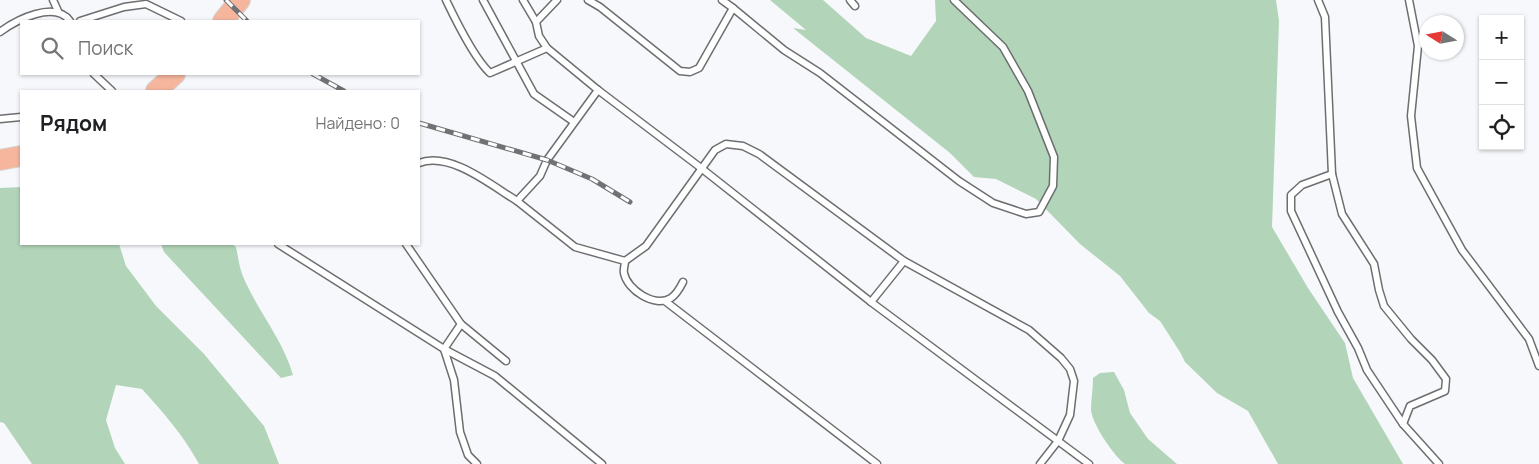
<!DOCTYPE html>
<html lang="ru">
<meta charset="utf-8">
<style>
body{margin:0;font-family:Manrope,sans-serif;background:#f2f2f2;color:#202124}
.controls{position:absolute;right:15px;top:15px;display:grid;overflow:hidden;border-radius:0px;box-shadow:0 1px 4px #0004}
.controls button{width:45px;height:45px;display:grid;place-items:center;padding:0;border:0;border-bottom:1px solid #e0e0e0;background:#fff;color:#202124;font:25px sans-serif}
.compass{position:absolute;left:1419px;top:15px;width:45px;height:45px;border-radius:50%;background:#fff;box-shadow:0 1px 4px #0004;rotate:281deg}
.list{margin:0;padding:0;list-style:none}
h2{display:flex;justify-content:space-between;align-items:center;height:65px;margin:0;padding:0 20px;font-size:21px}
h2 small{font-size:16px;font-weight:400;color:#757577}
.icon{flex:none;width:28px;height:28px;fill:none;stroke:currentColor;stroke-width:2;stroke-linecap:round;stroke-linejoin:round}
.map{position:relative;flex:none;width:1539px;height:464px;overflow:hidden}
.search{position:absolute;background:#fff;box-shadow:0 1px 4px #0004;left:20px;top:20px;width:400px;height:55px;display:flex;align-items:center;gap:12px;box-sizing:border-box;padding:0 18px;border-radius:0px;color:#757577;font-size:19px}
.panel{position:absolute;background:#fff;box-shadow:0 1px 4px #0004;left:20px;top:90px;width:400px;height:155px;border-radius:0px}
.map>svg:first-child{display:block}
</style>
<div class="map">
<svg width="1539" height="464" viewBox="0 0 1539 464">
<rect width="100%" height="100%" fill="#f7f8fb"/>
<g fill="#b2d4b9">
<path d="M770,0h53l43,38 45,18 25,-35 -1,-21h341l3,21 -7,206 36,61 37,55 8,35 50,86h-125l-30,-53 -31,-18 -32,-31 -5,-10 -20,-31 -11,-8 -29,-37 -40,-32 -44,-45 -40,-20 -22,-2 -24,-24 -157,-125 13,2z"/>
<path d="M21,187v57h98l7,22 30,40 48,48 60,72 15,38h-80c-15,-28 -36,-52 -57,-75l-26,-4 -10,35 9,28 10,16h-93l-28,-41 -4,-1v-234z"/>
<path d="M161,244h71l4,3c2,9 3,18 6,27 14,35 41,65 51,101l-12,3 -117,-126z"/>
<path d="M1114,372l10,18 6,23 18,26 29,25h-52c-11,-8 -33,-40 -34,-54 0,-10 2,-21 2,-32l7,-5z"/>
</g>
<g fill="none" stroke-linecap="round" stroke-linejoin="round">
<defs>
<g id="service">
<path d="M53,0l5,11"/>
<path d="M446,0c10,21 28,58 44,73l57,-25"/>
<path d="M483,0l51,94 40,28"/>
<path d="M523,0l13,22"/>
<path d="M557,0l-21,22 3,14 8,12 51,42 103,78 170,134 218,162"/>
<path d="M588,0l12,7 80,64 10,1 9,-4 34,-60 -11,-8"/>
<path d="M850,0l5,6"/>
<path d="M1318,0l7,17 7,157 10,40 32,50 5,26 5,16 27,33 21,21 14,19 -1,12 -35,15 -7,18"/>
<path d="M1409,0l9,46 -7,70 6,52 45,82 67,89 10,27"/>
<path d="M733,8l51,42 36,23 139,108 34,22 33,11 13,-2 14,-26 1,-29 -26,-66 -25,-44 -49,-47"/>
<path d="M80,21l44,-14 22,-3 35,17"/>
<path d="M0,32c16,-12 55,-32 70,-11"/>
<path d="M94,74l18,17"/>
<path d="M0,119l21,-2"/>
<path d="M419,163c31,-12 72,22 98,38l23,-25 7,-16 51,-70"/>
<path d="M1332,174l-30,11 -11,10v16l47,101 20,36 9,22 36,54 36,40"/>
<path d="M517,201l58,46 50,14 21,-15 69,-96 11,-6 17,2 16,8 145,107 -33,41"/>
<path d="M278,244l166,105 51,27 107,88"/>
<path d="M406,244l55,80 45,37"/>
<path d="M625,261c0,4 -2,9 -1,12 3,17 31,35 47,25 6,-4 9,-10 12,-16"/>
<path d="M904,261l125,69 32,28 9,11 4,12 -4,34 -12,26 -18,23"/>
<path d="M665,301l212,163"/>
<path d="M461,324l-17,25 10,31 6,52 8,23 9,9"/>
</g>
<g id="primary">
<path d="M223,21l17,-21"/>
<path d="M156,91l19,-17"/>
<path d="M0,160l21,-4"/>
</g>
</defs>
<use href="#service" stroke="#6d6e70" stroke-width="9"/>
<use href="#primary" stroke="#d6d6d6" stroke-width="22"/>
<use href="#service" stroke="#fff" stroke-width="6"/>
<use href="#primary" stroke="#f6b69e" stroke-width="20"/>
<defs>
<g id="rail">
<path d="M226,0l21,21"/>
<path d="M313,74l31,17"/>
<path d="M419,123l128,37 45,19 38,23"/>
</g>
</defs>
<use href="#rail" stroke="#717273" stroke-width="5"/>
<use href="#rail" stroke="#fff" stroke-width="3" stroke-dasharray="9" stroke-linecap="butt"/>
</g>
</svg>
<div class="controls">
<button>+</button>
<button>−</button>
<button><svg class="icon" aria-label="locate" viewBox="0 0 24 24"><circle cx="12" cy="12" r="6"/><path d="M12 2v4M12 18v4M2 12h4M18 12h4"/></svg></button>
</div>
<svg class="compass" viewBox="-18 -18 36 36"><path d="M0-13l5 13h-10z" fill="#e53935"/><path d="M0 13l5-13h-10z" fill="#757577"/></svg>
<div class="search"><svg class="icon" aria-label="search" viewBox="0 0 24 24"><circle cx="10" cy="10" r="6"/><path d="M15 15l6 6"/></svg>Поиск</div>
<section class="panel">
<h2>Рядом<small>Найдено: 0</small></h2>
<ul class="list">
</ul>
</section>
</div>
